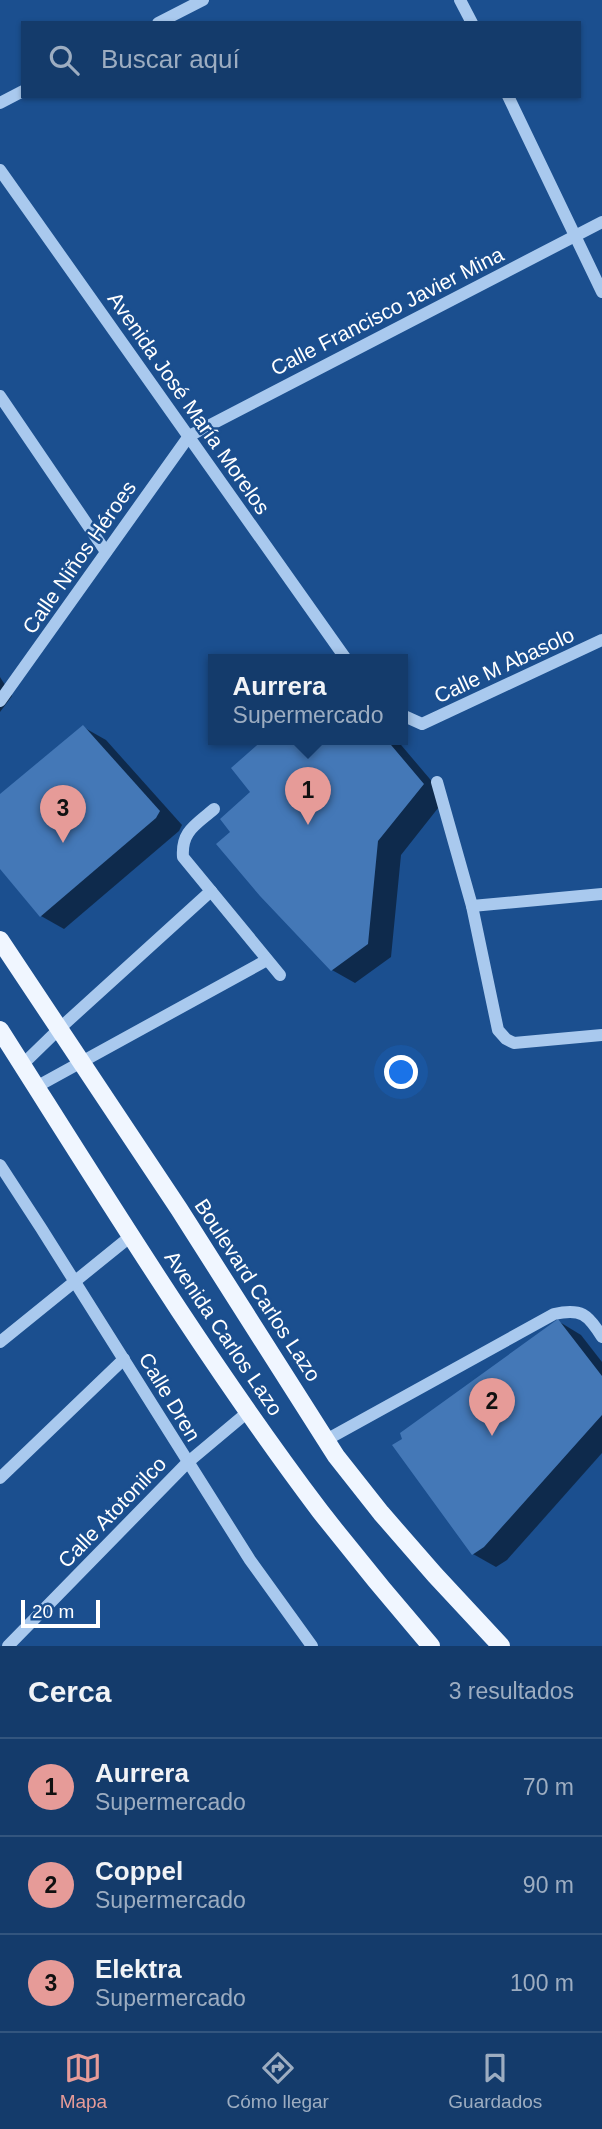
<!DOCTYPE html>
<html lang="es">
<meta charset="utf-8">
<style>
body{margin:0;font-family:Arial,sans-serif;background:#214673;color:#f1f3f6}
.scale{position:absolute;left:21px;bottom:18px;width:79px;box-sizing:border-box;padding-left:7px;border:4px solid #fff;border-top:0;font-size:19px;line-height:24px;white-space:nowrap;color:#fff;-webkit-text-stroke:5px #1b4f8f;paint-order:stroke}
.you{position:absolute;left:402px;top:1073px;width:24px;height:24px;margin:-18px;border:5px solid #fff;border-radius:50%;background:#1a73e8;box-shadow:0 0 0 10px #1a73e833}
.badge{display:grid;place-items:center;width:46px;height:46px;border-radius:50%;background:#e69b98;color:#111;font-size:23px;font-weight:700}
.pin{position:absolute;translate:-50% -58px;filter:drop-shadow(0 2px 4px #0008)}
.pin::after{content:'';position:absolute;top:37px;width:24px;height:21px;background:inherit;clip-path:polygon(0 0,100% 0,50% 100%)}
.popup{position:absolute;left:208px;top:654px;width:200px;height:91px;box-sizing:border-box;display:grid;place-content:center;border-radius:0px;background:#143b6b;filter:drop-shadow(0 2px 5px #0005);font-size:23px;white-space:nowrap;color:#9dadc1}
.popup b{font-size:26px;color:#f1f3f6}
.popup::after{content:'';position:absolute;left:50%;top:100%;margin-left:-14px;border:14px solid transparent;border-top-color:#143b6b}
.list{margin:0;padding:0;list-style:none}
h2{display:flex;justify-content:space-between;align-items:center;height:91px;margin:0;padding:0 28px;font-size:30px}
h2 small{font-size:23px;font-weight:400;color:#9dadc1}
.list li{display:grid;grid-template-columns:46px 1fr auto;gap:21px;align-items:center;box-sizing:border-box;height:98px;padding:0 28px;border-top:2px solid #33557e}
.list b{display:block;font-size:26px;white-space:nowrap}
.list p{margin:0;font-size:23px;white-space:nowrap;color:#9dadc1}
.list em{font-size:23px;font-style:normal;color:#9dadc1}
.icon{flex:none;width:38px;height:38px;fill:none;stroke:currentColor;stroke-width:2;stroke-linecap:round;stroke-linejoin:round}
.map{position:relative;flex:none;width:602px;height:1646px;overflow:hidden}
.search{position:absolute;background:#143b6b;box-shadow:0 2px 5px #0004;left:21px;right:21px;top:21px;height:77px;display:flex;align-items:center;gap:18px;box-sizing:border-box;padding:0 24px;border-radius:0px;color:#9dadc1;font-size:26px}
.sheet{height:385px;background:#143b6b}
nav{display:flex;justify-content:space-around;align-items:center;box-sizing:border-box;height:98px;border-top:2px solid #33557e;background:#143b6b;font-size:19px;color:#9dadc1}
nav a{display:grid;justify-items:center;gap:4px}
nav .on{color:#e69b98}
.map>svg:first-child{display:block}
</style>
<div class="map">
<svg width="602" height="1646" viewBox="0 0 602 1646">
<rect width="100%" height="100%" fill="#1b4f8f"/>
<g fill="#0007">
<path d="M0,677l12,19 -12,16z"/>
<path d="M83,727l23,13 76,85 -3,6 -115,98 -23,-13 -41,-50v-69z"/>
<path d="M267,739h129l50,59 -45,57 -10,102 -36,26 -23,-13 -100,-138 20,-40z"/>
<path d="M558,1321l23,14 21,27v91l-95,107 -11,7 -23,-13 -79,-108z"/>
</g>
<g fill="#4478b7">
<path d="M83,725l77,86 -4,7 -116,99 -40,-48v-75z"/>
<path d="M264,739h122l38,45 -46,57 -10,103 -37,27 -71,-75 -44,-52 14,-12 -10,-13 30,-27 -19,-24z"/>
<path d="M558,1319l44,57v39l-118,132 -12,8 -80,-110 10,-6 -2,-6z"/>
</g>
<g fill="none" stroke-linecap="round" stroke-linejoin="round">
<g stroke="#a9c9ee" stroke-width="12">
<path d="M460,0l12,23"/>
<path d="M158,23l45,-23"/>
<path d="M508,96l94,196"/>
<path d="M0,103l23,-12"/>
<path d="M0,170l346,489"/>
<path d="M0,396l106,156"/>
<path d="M0,701l189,-265 413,-214"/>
<path d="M402,715l20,9 180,-84"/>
<path d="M437,782l35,124 26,124 8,9 8,4 88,-8"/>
<path d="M214,809c-18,16 -33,22 -31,48l97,118"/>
<path d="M472,906l130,-12"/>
<path d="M22,1065l37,-36 152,-138"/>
<path d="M36,1087l231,-127"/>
<path d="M0,1165l41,63 209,332 62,86"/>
<path d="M0,1342l131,-106"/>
<path d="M326,1440l228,-126c27,-6 34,0 48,23"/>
<path d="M0,1478l124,-119"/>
<path d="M8,1646l179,-183 62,-52"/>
</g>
<g stroke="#f0f6ff" stroke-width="18">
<path d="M0,940l179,269 157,247 45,57 54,62 66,71"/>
<path d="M0,1030c103,162 204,327 320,481 36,46 73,91 111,135"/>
</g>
</g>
<g text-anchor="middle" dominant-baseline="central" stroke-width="5" stroke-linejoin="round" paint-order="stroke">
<g font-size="21" fill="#fff" stroke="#1b4f8f">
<text transform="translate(387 311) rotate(-27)">Calle Francisco Javier Mina</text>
<text transform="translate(189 403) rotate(55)">Avenida José María Morelos</text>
<text transform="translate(79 557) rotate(-55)">Calle Niños Héroes</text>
<text transform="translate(504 665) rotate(-25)">Calle M Abasolo</text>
<text transform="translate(258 1290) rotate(57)">Boulevard Carlos Lazo</text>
<text transform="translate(224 1333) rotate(56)">Avenida Carlos Lazo</text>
<text transform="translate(170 1397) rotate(59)">Calle Dren</text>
<text transform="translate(112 1512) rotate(-46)">Calle Atotonilco</text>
</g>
</g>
</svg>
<div class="scale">20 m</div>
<div class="you"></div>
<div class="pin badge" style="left:308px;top:825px">1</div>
<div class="popup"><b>Aurrera</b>Supermercado</div>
<div class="pin badge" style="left:492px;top:1436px">2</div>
<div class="pin badge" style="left:63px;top:843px">3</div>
<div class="search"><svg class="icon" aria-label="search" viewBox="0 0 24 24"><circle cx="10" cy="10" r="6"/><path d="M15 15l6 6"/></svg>Buscar aquí</div>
</div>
<section class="sheet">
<h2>Cerca<small>3 resultados</small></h2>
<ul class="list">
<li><span class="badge">1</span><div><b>Aurrera</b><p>Supermercado</p></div><em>70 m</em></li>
<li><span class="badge">2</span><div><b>Coppel</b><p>Supermercado</p></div><em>90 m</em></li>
<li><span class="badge">3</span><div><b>Elektra</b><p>Supermercado</p></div><em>100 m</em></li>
</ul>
</section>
<nav>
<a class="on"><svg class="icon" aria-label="map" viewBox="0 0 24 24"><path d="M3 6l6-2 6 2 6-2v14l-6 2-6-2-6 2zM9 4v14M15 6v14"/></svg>Mapa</a>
<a><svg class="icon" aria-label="directions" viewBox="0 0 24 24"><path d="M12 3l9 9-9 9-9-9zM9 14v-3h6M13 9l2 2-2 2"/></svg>Cómo llegar</a>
<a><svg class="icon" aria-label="saved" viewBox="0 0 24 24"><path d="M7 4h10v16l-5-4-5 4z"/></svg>Guardados</a>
</nav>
